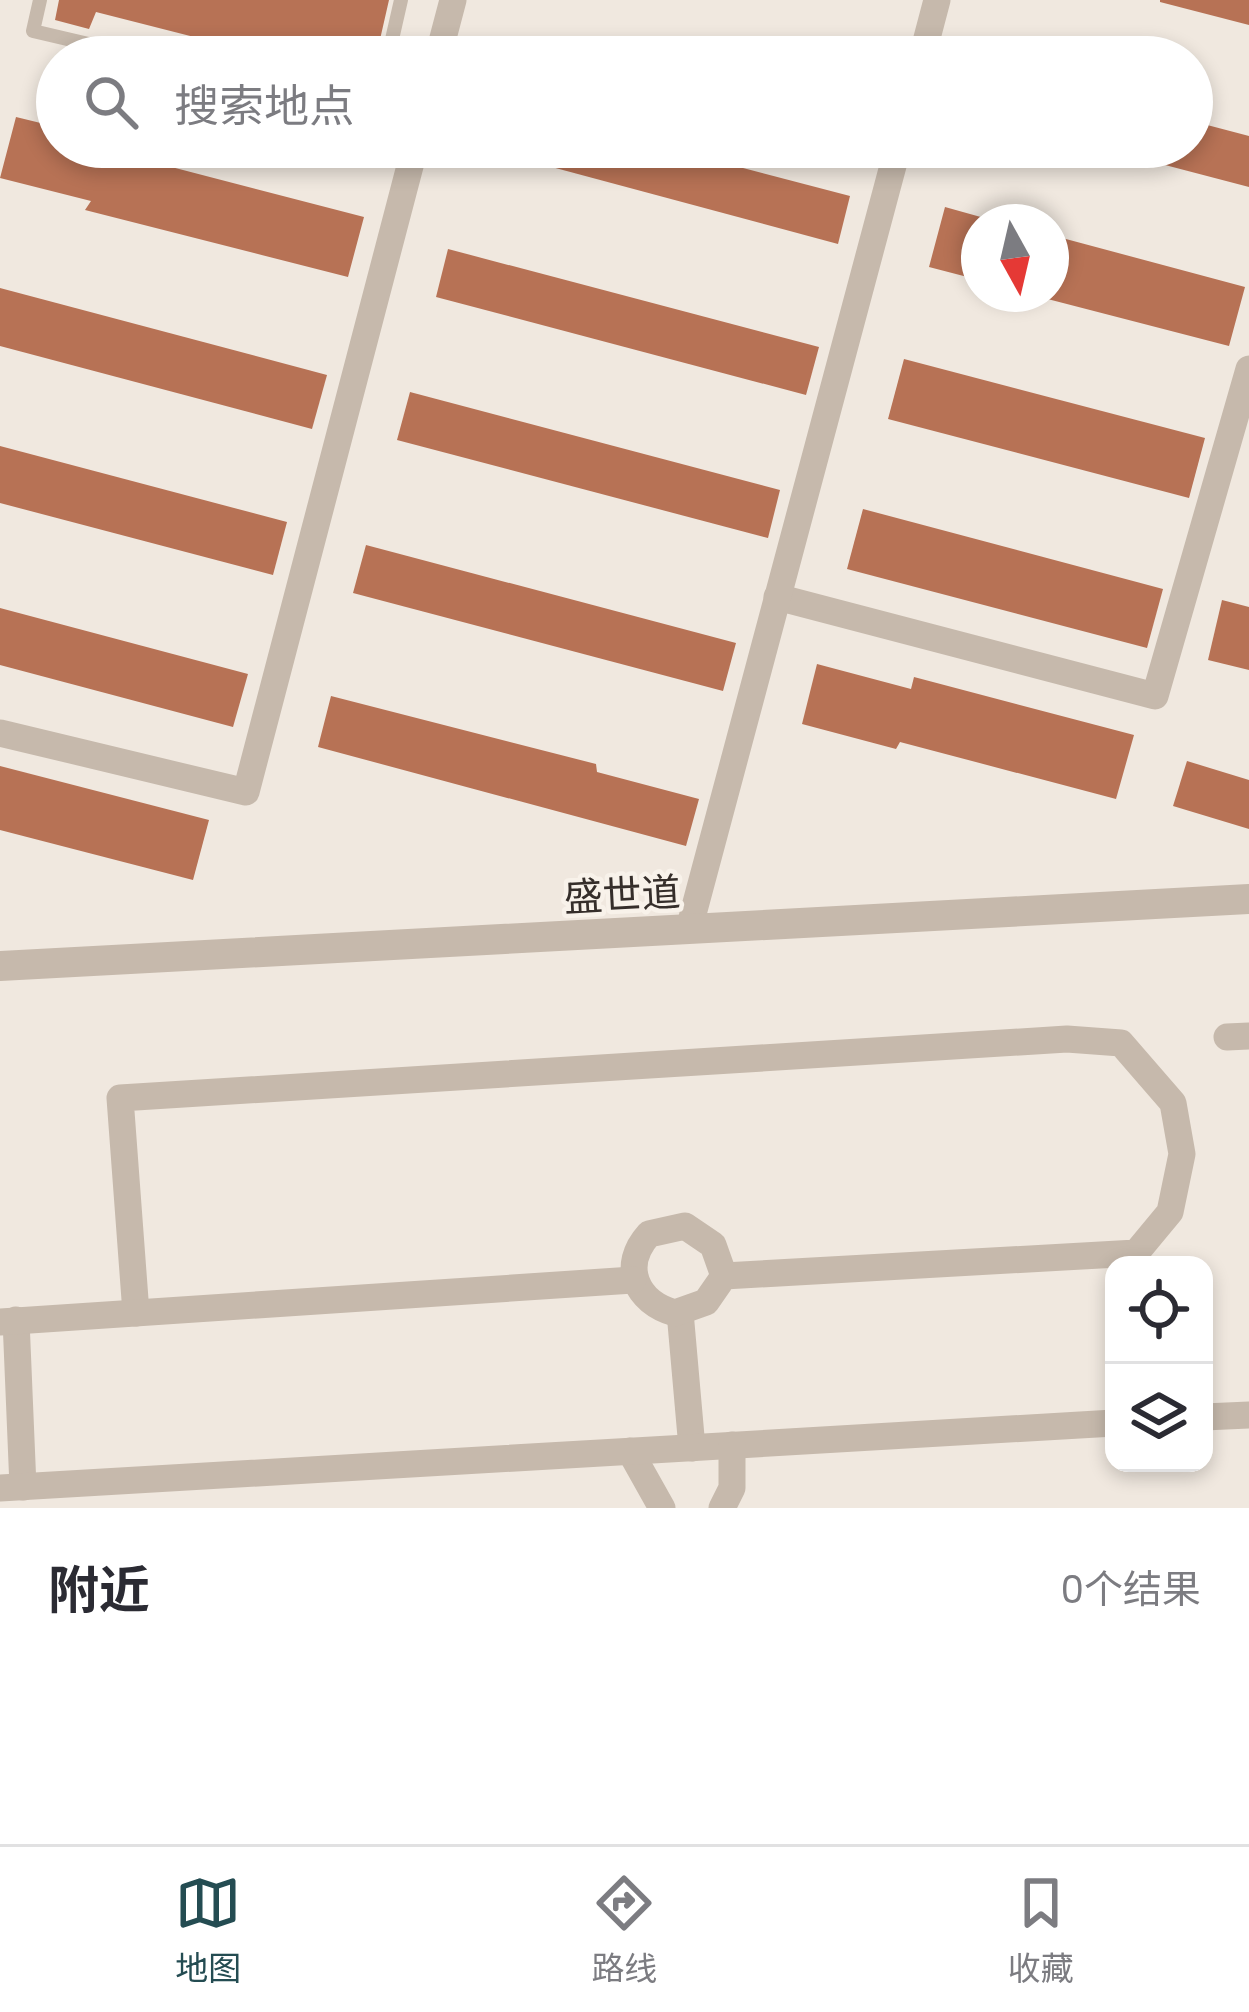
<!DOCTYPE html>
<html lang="zh">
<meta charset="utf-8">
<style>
body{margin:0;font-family:"Exo 2","Noto Sans SC",sans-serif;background:#f2f2f3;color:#2b2b33}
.controls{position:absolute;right:36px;bottom:36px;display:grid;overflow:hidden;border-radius:24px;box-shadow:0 6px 18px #0003}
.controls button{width:108px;height:108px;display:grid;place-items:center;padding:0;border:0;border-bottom:3px solid #e1e1e2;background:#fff;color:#2b2b33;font:60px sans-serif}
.compass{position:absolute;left:961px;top:204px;width:108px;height:108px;border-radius:50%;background:#fff;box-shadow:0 6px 18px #0003;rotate:172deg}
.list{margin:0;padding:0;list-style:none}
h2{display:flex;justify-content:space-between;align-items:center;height:156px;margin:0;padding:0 48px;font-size:51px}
h2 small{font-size:39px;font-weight:400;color:#7c7c81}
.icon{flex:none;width:66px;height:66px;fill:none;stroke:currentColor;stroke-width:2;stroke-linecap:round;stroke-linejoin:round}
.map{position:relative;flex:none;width:1249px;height:1508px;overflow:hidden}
.search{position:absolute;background:#fff;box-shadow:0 6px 18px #0003;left:36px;right:36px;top:36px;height:132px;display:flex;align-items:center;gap:30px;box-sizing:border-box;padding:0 42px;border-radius:66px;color:#7c7c81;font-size:45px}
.sheet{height:336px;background:#fff}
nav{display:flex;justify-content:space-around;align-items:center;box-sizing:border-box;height:168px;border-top:3px solid #e1e1e2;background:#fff;font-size:33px;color:#7c7c81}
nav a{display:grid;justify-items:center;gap:6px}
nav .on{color:#244c52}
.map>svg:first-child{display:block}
</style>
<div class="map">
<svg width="1249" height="1508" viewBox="0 0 1249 1508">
<rect width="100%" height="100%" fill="#f0e8df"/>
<g fill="#b77255">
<path d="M59,0h330l-13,57h-103l-177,-45 -7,17 -34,-9z"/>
<path d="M1249,0v25l-89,-23v-2z"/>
<path d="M16,117l41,10v20h54l-1,4 254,66 -16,60 -263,-67 6,-9 -91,-23z"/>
<path d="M1192,121l57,15v51l-145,-38 88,-2z"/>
<path d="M477,147h186l187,49 -12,48z"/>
<path d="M945,207l50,14 -16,1v58l-50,-13z"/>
<path d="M1051,235l194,52 -16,59 -193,-50 15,-2z"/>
<path d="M448,249l371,98 -13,48 -370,-98z"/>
<path d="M0,288l327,87 -15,54 -312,-83z"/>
<path d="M904,359l301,79 -16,60 -301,-79z"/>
<path d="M410,392l370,98 -12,48 -371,-98z"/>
<path d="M0,446l287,76 -14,53 -273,-72z"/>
<path d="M863,509l300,80 -16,59 -300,-79z"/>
<path d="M366,545l370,98 -13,48 -370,-98z"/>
<path d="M1222,600l27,7v63l-41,-10z"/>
<path d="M0,608l248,66 -15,53 -233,-62z"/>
<path d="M817,664l94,25 3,-12 220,58 -18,64 -216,-57 -4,7 -94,-25z"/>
<path d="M331,696l265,68 1,8 102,27 -13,47 -368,-99z"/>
<path d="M1187,761l62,19v49l-76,-23z"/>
<path d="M0,766l209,54 -16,60 -193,-50z"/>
</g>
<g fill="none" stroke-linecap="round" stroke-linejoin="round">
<g stroke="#c6b9ac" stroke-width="14">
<path d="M40,0l-7,31 111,26"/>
<path d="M388,57l13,-57"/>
</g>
<g stroke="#c6b9ac" stroke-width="27">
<path d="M438,57l15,-57"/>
<path d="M922,57l15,-57"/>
<path d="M777,597l378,99 94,-327"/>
<path d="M0,733l246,59 169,-645"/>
<path d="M689,929l209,-782"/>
<path d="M1227,1037l22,-1"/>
<path d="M680,1312l12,136"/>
<path d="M136,1313l-16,-215 947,-59 54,4 52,60 9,51 -12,58 -34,41 -412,23 -11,-31 -28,-19 -36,8c-29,32 -13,68 26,79l31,-11 18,-26"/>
<path d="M16,1320l7,167"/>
<path d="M0,1322l633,-42"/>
<path d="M1204,1417l45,-2"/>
<path d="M630,1451l32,57"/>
<path d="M0,1488l1114,-65"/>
<path d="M722,1508l10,-20v-43"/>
</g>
<path stroke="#c6b9ac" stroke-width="30" d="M0,966l1249,-67"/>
</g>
<g text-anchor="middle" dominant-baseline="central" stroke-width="9" stroke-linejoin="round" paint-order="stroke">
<g font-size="39" fill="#352e2a" stroke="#f8f2ea">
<text transform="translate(622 893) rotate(-3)">盛世道</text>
</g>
</g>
</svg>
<div class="controls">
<button><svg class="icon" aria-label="locate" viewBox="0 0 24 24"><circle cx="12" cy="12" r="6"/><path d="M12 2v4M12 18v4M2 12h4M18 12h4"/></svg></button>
<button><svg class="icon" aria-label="layers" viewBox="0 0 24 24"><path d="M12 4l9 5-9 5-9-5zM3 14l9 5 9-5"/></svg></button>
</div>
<svg class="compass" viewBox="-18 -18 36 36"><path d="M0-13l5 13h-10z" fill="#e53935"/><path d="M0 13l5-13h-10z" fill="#7c7c81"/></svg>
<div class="search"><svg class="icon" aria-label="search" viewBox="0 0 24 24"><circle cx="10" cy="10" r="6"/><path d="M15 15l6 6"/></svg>搜索地点</div>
</div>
<section class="sheet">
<h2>附近<small>0个结果</small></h2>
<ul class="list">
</ul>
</section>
<nav>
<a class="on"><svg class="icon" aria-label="map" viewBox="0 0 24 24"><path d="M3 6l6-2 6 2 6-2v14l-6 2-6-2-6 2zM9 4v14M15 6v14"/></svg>地图</a>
<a><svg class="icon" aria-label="directions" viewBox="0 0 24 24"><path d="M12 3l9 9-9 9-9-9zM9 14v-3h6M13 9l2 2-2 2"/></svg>路线</a>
<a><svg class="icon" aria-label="saved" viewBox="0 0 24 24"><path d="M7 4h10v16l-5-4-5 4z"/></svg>收藏</a>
</nav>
